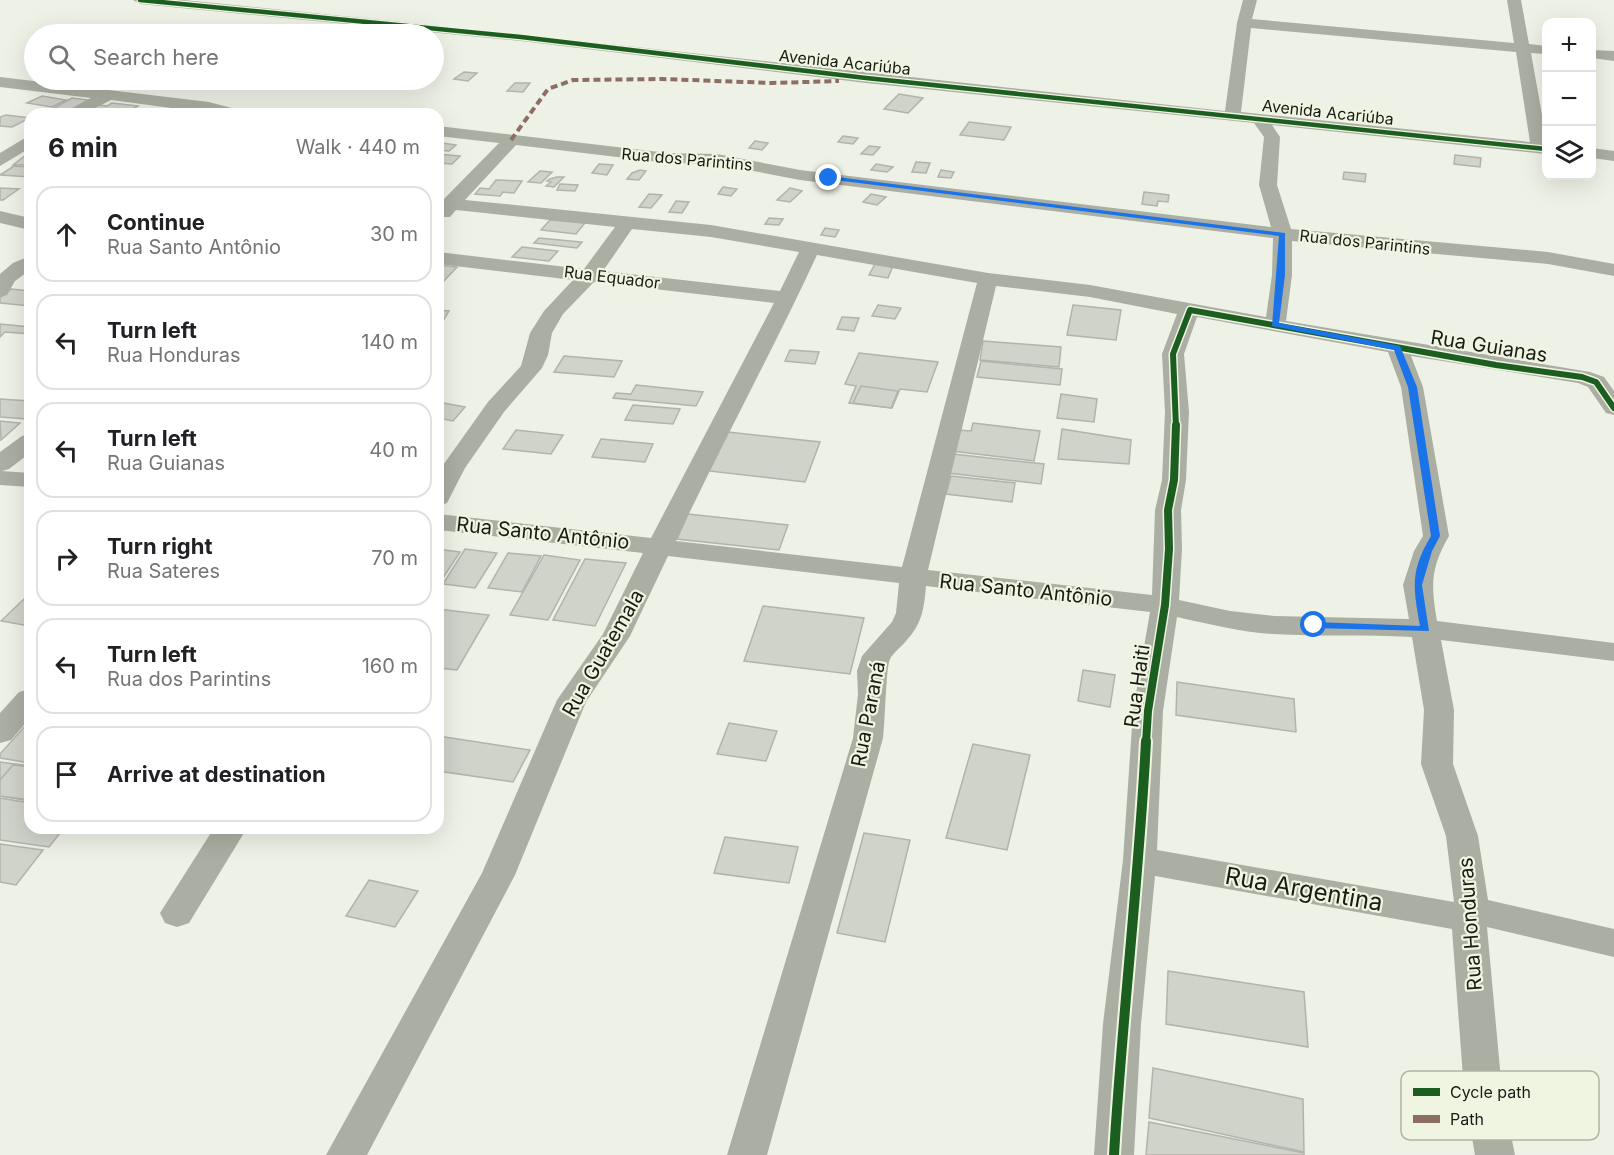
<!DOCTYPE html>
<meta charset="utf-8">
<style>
body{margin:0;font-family:Inter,sans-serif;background:#f2f2f2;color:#202124}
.controls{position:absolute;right:18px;top:18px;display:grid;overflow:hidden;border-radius:12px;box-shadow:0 6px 24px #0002}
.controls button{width:54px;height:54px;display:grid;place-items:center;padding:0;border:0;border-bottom:2px solid #e0e0e0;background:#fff;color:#202124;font:30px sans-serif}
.stop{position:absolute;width:18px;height:18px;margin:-14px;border:4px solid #1a73e8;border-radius:50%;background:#fff}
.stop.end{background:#1a73e8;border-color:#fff;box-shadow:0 2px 6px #0008}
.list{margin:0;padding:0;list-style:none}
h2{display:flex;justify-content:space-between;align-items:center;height:78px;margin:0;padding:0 24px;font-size:26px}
h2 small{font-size:20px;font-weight:400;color:#757577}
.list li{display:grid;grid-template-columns:39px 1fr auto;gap:18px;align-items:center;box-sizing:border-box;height:96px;margin:0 12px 12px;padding:0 12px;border:2px solid #e0e0e0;border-radius:18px}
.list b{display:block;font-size:22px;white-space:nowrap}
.list p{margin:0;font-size:20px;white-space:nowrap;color:#757577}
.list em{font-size:20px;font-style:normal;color:#757577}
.icon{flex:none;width:33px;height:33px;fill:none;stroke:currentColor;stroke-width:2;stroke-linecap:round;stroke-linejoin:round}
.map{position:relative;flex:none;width:1614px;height:1155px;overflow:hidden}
.search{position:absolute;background:#fff;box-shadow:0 6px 24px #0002;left:24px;top:24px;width:420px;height:66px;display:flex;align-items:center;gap:15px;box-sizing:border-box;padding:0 21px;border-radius:33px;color:#757577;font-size:22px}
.panel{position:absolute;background:#fff;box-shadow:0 6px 24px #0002;left:24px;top:108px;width:420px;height:726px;border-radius:18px}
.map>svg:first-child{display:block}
</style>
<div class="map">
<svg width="1614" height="1155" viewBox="0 0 1614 1155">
<rect width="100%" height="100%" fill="#eef1e6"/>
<g fill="#d0d3ca" stroke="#b2b3ac" stroke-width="1.5">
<path d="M464,72l13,1 -9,8 -14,-2z"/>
<path d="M515,83h15l-7,9 -16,-1z"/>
<path d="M899,94l24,4 -15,15 -24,-4z"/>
<path d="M42,96l24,4 -14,7 -25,-4z"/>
<path d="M72,98l16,2 -17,10 -17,-2z"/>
<path d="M112,103l26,3 -13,8h-47l16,-10 13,2z"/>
<path d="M6,115l24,3 -18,9 -12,-1v-9z"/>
<path d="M969,122l42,5 -7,13 -44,-5z"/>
<path d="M843,136l15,2 -5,6 -15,-2z"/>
<path d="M755,141l13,2 -6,7 -13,-2z"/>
<path d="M442,143l14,2 -7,6 -11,-1z"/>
<path d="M869,146l11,1 -7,8 -12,-1z"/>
<path d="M438,154l22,2 -8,8 -14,-1z"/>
<path d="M26,155h4v10h-17z"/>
<path d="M1455,155l26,3 -1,9 -26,-3z"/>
<path d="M916,162l14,1 -4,10 -14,-1z"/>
<path d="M599,164l14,1 -6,10 -15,-2z"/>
<path d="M876,164l17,3 -6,5 -16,-2z"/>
<path d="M14,166l16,1v10l-30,-2z"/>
<path d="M640,170l6,1 -7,9 -12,-1 5,-6z"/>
<path d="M941,170l13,2 -3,6 -13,-1z"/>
<path d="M540,171l12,1 -11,11 -13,-1z"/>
<path d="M1344,172l22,2 -1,8 -22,-3z"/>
<path d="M557,177h7l-10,10 -8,-1 5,-4 -4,-1 3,-2z"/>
<path d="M496,180l26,1 -8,12 -11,-1 -3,4 -25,-2 5,-6 9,1z"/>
<path d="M560,184l18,1 -3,6 -18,-1z"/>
<path d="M723,187l14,2 -6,7 -13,-2z"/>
<path d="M0,188l19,1 -16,11h-3z"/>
<path d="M790,188l12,3 -12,11 -13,-2z"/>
<path d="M1144,192l25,3 -1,7 -10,-1 -1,5 -15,-2z"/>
<path d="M649,194l13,1 -11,13 -12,-1z"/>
<path d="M871,194l15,3 -9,8 -14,-3z"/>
<path d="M676,201l13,1 -7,11 -13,-1z"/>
<path d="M769,218l14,1 -4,6 -14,-1z"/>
<path d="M550,220l35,3 -9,11 -35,-4z"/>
<path d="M825,228l14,2 -4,7 -14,-2z"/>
<path d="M539,238l43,4 -5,6 -43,-5z"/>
<path d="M522,247l36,4 -9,10 -37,-4z"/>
<path d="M875,264l18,2 -5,12 -19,-3z"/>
<path d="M438,265l19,2 -14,15 -5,-1z"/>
<path d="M11,289l19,2v15l-30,-3v-5z"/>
<path d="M878,305l23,3 -6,11 -23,-3z"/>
<path d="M1073,305l48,5 -5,30 -49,-5z"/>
<path d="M438,310l11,1 -9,15h-2z"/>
<path d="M842,317l17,1 -5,13 -17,-2z"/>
<path d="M0,324l30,3v7l-25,-2 -5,5z"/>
<path d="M983,341l78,6 -2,20 -79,-7z"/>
<path d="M790,350l29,2 -4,12 -30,-3z"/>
<path d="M859,353l79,9 -11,30 -27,-3 -8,19 -43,-5 7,-17 -11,-2z"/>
<path d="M564,356l58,5 -8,16 -60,-5z"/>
<path d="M981,361l81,8 -2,16 -83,-8z"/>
<path d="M636,385l67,7 -7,14 -83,-8 3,-5 15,1z"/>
<path d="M861,386l37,5 -7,17 -38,-5z"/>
<path d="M1061,394l36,5 -3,23 -37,-4z"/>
<path d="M0,399l30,2v14l-4,4 -26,-2z"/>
<path d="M438,402l27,5 -12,14 -15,-3z"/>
<path d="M633,405l47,4 -7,15 -48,-4z"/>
<path d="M0,421l20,2 -19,17z"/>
<path d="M973,423l67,8 -6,30 -82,-10 6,-21 13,1z"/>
<path d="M1062,429l69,11 -2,24 -71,-5z"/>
<path d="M516,430l47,5 -12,19 -48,-5z"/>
<path d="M728,432l92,10 -15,40 -96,-11z"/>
<path d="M601,439l52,5 -8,18 -53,-5z"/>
<path d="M953,454l91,10 -3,20 -93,-11z"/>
<path d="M951,476l64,7 -3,19 -66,-8z"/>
<path d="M688,514l100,11 -9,25 -102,-11z"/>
<path d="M438,549l22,3 -19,29h-3z"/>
<path d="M465,549l32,4 -22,35 -32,-4z"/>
<path d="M508,553l33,3 -19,36 -34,-4z"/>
<path d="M544,555l36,5 -32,60 -38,-5z"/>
<path d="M585,559l41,4 -31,63 -42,-6z"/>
<path d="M25,598l5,1v27l-29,-5z"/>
<path d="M763,606l101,12 -14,56 -106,-13z"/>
<path d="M438,609l51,6 -32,55 -19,-2z"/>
<path d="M1083,670l32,5 -5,32 -32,-6z"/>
<path d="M1177,682l117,17 2,33 -120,-17z"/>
<path d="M729,723l48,8 -11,30 -49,-7z"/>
<path d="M26,725l4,1v37l-30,-5v-4z"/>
<path d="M438,736l92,14 -17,32 -75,-11z"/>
<path d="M973,744l57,11 -23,95 -61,-12z"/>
<path d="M0,762l30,4v35l-30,-5z"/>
<path d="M13,765l17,2v33l-30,-4v-16z"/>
<path d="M0,798l30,5v25h34l-15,19 -49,-7z"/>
<path d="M864,833l46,7 -25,102 -48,-9z"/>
<path d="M725,837l73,10 -9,36 -75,-10z"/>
<path d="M0,844l43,6 -27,35 -16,-3z"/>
<path d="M369,880l49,11 -23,36 -49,-11z"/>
<path d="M1168,971l136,21 4,55 -142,-23z"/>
<path d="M1153,1068l150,31 1,53 -155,-34z"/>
<path d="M1149,1122l155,31v2h-158z"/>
</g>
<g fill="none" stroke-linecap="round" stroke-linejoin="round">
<g fill="#abaea2" fill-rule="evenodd">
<path d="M133,0h50c347,34 694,74 1042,111l12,-88 6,-23h14l-5,19 262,24 -7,-43h14l8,44 17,2v8l-15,-1 15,84v17l-274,-29 8,12 -3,48 14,44 257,23 66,12v12l-66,-12 -256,-23v34l-6,46 304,51 14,5 10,14v24l-8,-2 -18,-26 -10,-4 -167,-27 12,31 26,149c-19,33 -18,49 -12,85l177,22v18l-173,-21 13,70 -1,54 25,72 10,64 126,29v28l-127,-30 15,164 13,64h-40l-11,-64 -12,-162 -297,-53 -14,148 -7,131h-40l9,-131 20,-164 10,-149 17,-99 -224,-26c-2,23 -4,38 -20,55 -5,6 -13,12 -16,18 -4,7 -5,65 -7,79l-116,417h-40l126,-417 5,-44 -1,-23 5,-15 30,-34 4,-9 3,-30 -231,-27 -38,80 -44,66 -71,173 -148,280h-41l156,-282 75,-173 46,-66 40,-81 -205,-23v-16l213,24 123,-235 -180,-21 -31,32 -11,19 -4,22 -6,13 -38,44 -39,56 -18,35 -9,3v-33l3,-5 47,-66 33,-36 9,-33 14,-22 29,-31 -135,-16v-12l146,17 31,-42 -159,-17 -6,7h-12v-10l5,-7 56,-57 -61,-7v-10l230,27 49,1 83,16 471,57 -12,-42 5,-48 -10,-14 -388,-40 -345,-42 -381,-37zM1251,28l265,24 14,90 -289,-30zM516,145l152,18 49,1 83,16 473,58 -1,37 -6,42 -176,-32 -102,-12 -277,-48 -246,-25zM632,229l79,8 88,15 -19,39 -177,-20zM817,255l160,28 -75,284 -226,-26c45,-96 96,-189 141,-286zM996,286l94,11 87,17 -15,40 3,58 -3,68 -7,30 -3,85 -224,-25zM1197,317l191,35 13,35 22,149 -9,15 -11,34 6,34 -135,-3 -44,-5 -51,-11 3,-51 -1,-39 5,-30 3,-68 -5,-58zM1177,617c32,7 63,15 96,17 46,3 93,0 139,3l12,73 -3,54 25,72 8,66 -297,-52 6,-139z"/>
<path d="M1592,50l22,1v10l-22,-3z"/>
<path d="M0,77l209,25 34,9 2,3h-28l-106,-14 -28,14h-21l29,-16 -91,-11z"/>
<path d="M30,135v13l-30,18v-13z"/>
<path d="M1592,148l22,3v10l-22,-3z"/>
<path d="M0,211l30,7v12l-30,-7z"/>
<path d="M30,256v14l-15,11 -8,14 -7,2v-23l13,-11z"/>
<path d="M30,434v19l-21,16 -7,2 28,2v14l-30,-2v-33l22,-16z"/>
<path d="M30,689v29l-19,22 -11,3v-30l19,-21z"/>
<path d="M214,828h33l-58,95 -12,4 -12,-4 -5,-10z"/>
</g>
<path stroke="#8d6e63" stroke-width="4" stroke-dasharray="7 4" stroke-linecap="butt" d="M511,140l37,-51 25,-9 89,-1 110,4 67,-2"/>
<defs>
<path id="cycleway-far3" d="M140,0l381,37 345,41 680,71"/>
<path id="cycleway-far2" d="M1176,427l-3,-73 17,-44 306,55 86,12 14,5 18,26"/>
<path id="cycleway-far1" d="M1146,743l2,-32 17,-106 4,-56 -1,-39 6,-30 2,-55"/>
<path id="cycleway" d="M1114,1155c8,-138 25,-276 32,-414"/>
</defs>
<use href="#cycleway-far3" stroke="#f0f5e2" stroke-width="7"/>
<use href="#cycleway-far2" stroke="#f0f5e2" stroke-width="9"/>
<use href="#cycleway-far1" stroke="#f0f5e2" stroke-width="11"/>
<use href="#cycleway" stroke="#f0f5e2" stroke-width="14"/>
<use href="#cycleway-far3" stroke="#1b5e20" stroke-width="4.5"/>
<use href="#cycleway-far2" stroke="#1b5e20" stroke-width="6"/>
<use href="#cycleway-far1" stroke="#1b5e20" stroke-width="8"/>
<use href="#cycleway" stroke="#1b5e20" stroke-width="10"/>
</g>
<path fill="#1a73e8" d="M829,176l456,57v42l-6,48 121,23 17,41 23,149 -8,15 -10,34 7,46 -115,-3 -5,-3 5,-3 106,4c-7,-39 -10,-55 11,-90l-23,-149 -14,-37 -122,-24 7,-90 -452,-57z"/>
<g text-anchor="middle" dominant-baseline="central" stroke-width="4.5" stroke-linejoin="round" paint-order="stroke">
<g font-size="16" fill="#191b14" stroke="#f0f5e2">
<text transform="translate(845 62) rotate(6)">Avenida Acariúba</text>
<text transform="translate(1328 112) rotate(6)">Avenida Acariúba</text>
<text transform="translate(687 159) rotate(5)">Rua dos Parintins</text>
<text transform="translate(1365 242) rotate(6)">Rua dos Parintins</text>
<text transform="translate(612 277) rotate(7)">Rua Equador</text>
</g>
<g font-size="20" fill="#191b14" stroke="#f0f5e2">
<text transform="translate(1489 346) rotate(9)">Rua Guianas</text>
<text transform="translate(543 533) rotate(6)">Rua Santo Antônio</text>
<text transform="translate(1026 590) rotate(6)">Rua Santo Antônio</text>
<text transform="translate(603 653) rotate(-60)">Rua Guatemala</text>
<text transform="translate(1137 686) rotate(-82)">Rua Haiti</text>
<text transform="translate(868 714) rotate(-79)">Rua Paraná</text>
<text transform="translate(1470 924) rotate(-94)">Rua Honduras</text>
</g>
<g font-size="24" fill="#191b14" stroke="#f0f5e2">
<text transform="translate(1304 889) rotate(10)">Rua Argentina</text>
</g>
</g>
<rect x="1401" y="1071" width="198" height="69" rx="9" fill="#f0f5e2" stroke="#b0b4a4" stroke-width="1.5"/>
<rect x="1413" y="1088" width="27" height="8" fill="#1b5e20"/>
<rect x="1413" y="1115" width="27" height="8" fill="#8d6e63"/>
<g font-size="16" fill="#191b14">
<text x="1450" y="1098">Cycle path</text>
<text x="1450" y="1125">Path</text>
</g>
</svg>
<div class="controls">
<button>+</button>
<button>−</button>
<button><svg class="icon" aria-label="layers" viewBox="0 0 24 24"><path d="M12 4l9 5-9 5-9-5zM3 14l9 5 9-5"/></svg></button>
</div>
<div class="stop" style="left:1314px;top:625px"></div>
<div class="stop end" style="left:829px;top:178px"></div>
<div class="search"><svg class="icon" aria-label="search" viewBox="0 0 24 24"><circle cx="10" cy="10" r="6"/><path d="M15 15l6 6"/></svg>Search here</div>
<section class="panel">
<h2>6 min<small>Walk · 440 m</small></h2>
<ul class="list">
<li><svg class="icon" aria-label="ahead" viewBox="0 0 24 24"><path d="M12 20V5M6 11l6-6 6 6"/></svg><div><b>Continue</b><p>Rua Santo Antônio</p></div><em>30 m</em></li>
<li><svg class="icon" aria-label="left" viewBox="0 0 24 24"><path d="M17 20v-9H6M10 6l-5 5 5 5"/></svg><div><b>Turn left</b><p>Rua Honduras</p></div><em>140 m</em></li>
<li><svg class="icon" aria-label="left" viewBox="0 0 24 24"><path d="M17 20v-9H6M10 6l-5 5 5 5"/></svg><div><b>Turn left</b><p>Rua Guianas</p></div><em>40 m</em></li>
<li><svg class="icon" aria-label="right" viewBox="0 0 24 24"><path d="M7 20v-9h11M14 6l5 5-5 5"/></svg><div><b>Turn right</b><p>Rua Sateres</p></div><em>70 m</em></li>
<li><svg class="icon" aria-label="left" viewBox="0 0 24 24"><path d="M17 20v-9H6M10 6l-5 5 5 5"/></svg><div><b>Turn left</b><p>Rua dos Parintins</p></div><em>160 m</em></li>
<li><svg class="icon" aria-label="arrive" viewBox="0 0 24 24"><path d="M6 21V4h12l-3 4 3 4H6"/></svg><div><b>Arrive at destination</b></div></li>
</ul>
</section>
</div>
